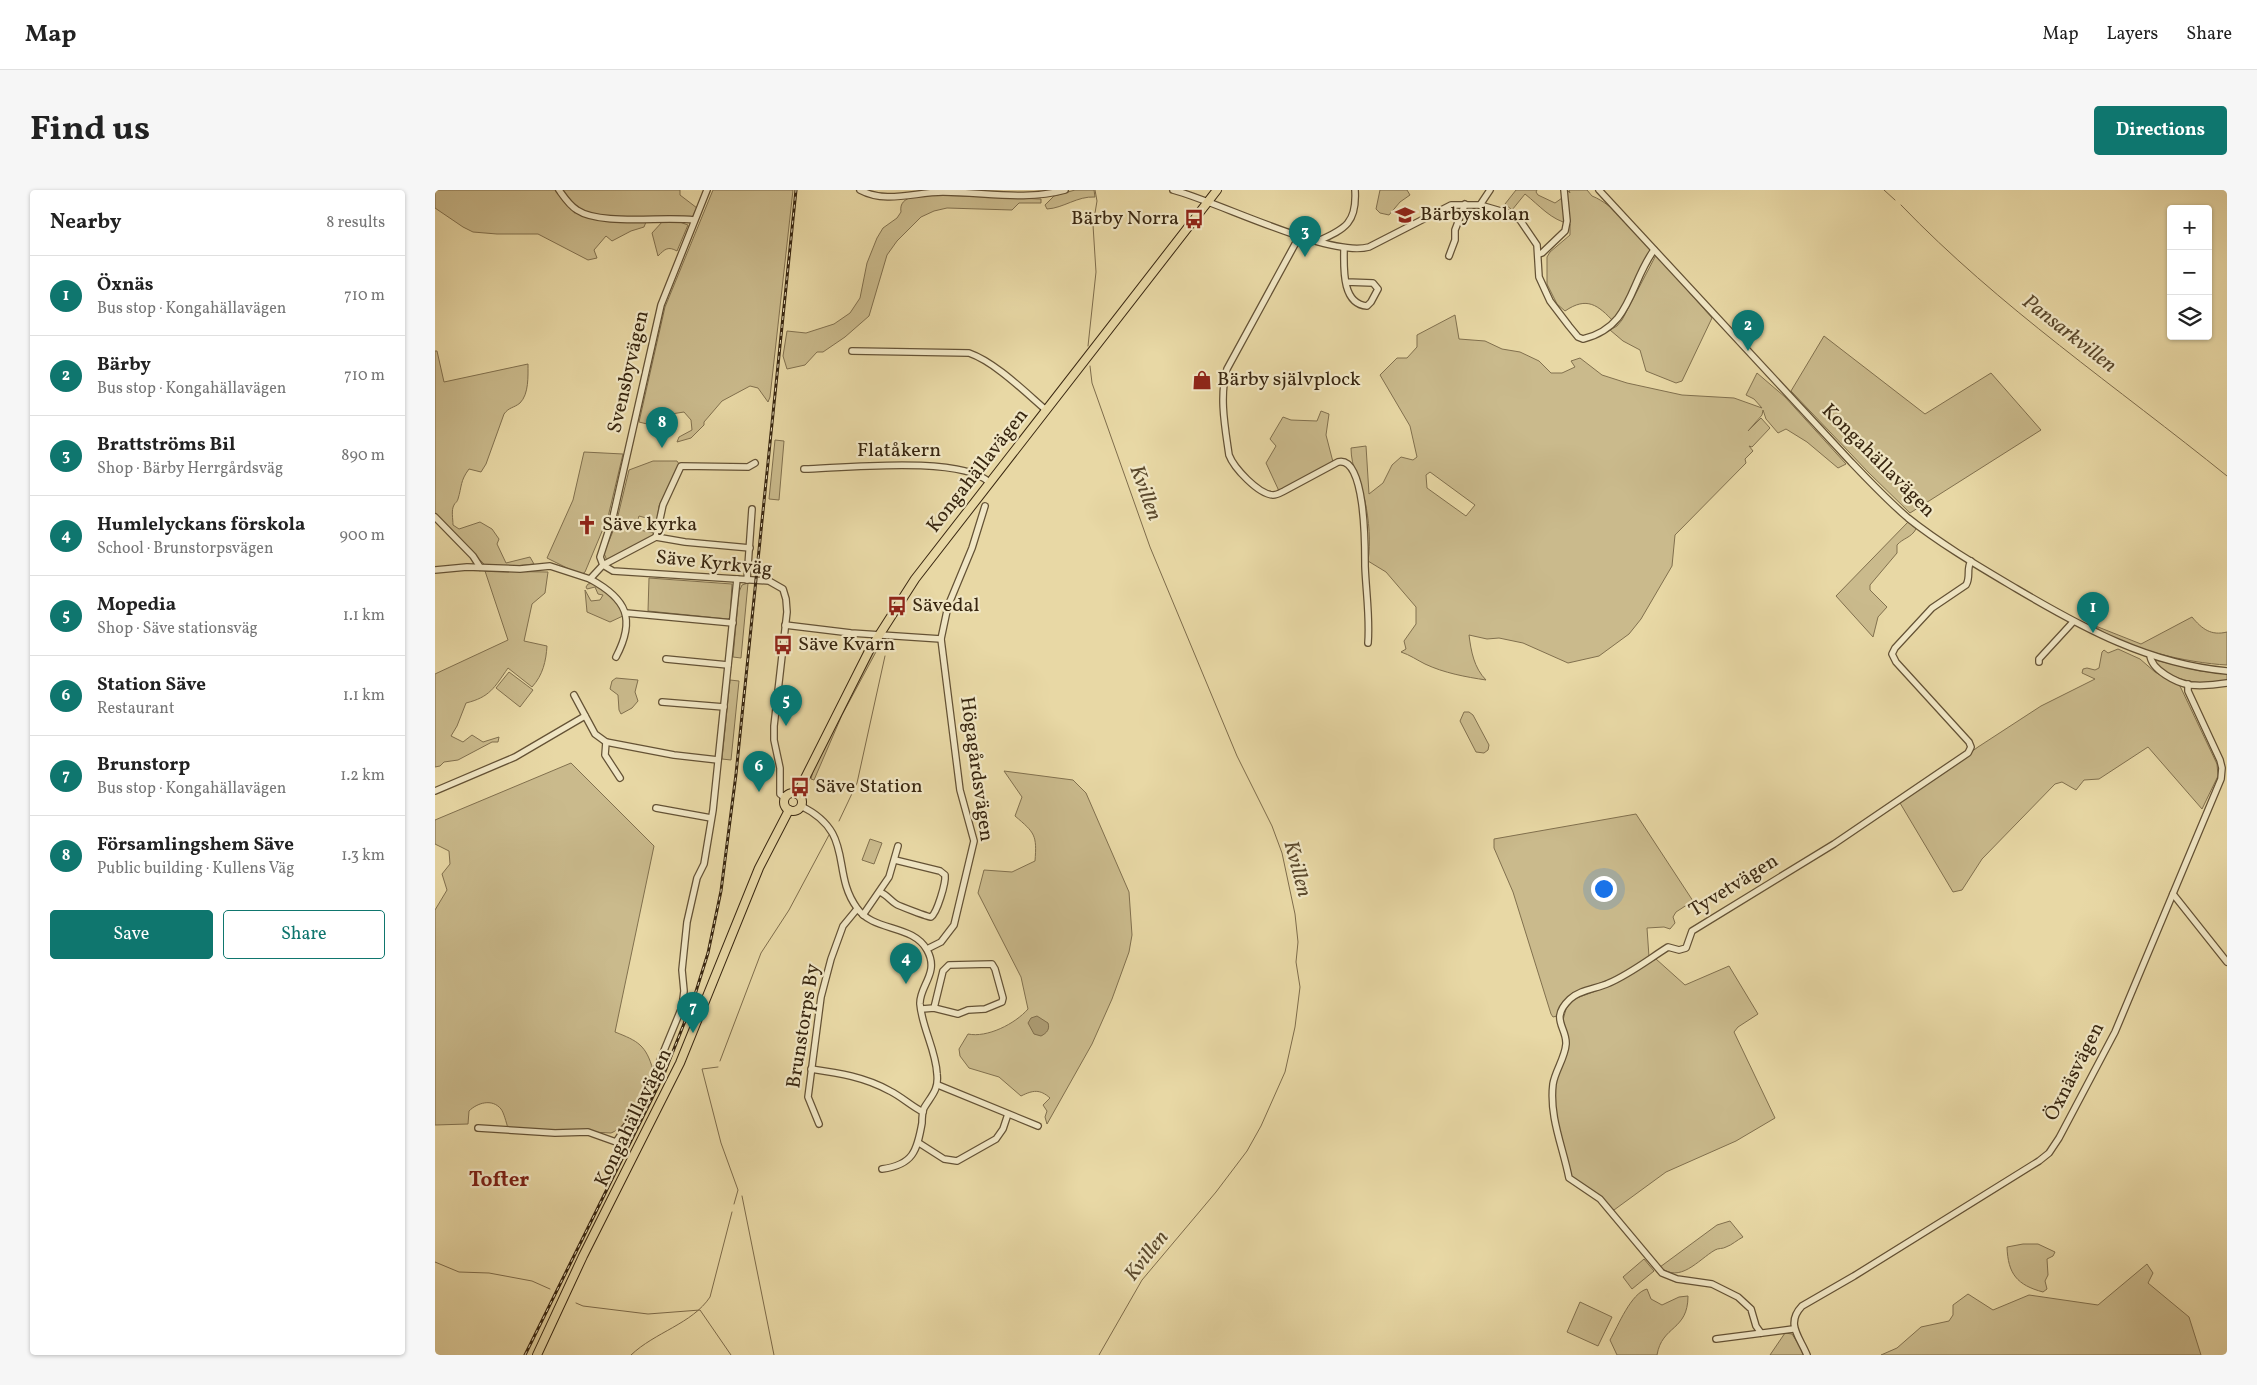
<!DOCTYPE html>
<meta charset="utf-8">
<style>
body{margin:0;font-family:Vollkorn,serif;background:#f6f6f6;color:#222}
.controls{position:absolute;right:15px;top:15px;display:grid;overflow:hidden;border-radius:5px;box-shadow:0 1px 4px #0004}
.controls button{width:45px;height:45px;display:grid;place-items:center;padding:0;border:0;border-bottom:1px solid #e0e0e0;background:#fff;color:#222;font:25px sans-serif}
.you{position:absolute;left:1168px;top:698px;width:18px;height:18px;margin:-12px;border:4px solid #fff;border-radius:50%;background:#1a73e8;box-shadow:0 0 0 8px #1a73e833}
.badge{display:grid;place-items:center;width:32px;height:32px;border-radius:50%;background:#0f766e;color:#fff;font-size:16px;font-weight:700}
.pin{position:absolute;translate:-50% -41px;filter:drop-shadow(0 1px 2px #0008)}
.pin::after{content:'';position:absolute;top:26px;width:18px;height:15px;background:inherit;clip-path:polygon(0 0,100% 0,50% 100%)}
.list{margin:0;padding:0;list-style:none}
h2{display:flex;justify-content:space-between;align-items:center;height:65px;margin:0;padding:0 20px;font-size:21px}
h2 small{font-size:16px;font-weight:400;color:#767676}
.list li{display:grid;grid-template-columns:32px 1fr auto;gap:15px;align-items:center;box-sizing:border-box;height:80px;padding:0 20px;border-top:1px solid #e0e0e0}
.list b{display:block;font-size:19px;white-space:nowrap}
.list p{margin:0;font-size:16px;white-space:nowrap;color:#767676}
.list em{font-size:16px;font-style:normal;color:#767676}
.actions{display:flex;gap:10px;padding:15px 20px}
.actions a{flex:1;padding:11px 0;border:1px solid #0f766e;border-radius:5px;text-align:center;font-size:18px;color:#0f766e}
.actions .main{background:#0f766e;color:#fff}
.icon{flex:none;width:28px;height:28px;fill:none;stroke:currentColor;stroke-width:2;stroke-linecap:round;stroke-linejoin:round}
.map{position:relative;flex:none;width:1792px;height:1165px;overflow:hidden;border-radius:5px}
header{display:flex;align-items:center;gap:30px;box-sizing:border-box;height:70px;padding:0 25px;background:#fff;border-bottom:1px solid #e0e0e0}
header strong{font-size:24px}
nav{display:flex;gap:28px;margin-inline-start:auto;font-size:18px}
.intro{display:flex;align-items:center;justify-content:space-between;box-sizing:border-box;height:120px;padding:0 30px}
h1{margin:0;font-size:35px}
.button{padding:12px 22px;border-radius:5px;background:#0f766e;color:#fff;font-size:18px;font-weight:700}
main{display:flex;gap:30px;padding:0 30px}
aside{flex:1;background:#fff;border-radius:5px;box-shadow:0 1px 4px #0004}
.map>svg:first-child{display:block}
</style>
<header>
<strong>Map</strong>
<nav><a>Map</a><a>Layers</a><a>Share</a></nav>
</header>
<div class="intro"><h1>Find us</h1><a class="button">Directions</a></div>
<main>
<aside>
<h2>Nearby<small>8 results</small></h2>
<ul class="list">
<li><span class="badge">1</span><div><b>Öxnäs</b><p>Bus stop · Kongahällavägen</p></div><em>710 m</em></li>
<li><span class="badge">2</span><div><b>Bärby</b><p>Bus stop · Kongahällavägen</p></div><em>710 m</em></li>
<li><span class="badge">3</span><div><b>Brattströms Bil</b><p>Shop · Bärby Herrgårdsväg</p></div><em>890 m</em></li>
<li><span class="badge">4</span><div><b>Humlelyckans förskola</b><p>School · Brunstorpsvägen</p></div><em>900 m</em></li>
<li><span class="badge">5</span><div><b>Mopedia</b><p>Shop · Säve stationsväg</p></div><em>1.1 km</em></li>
<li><span class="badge">6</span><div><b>Station Säve</b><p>Restaurant</p></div><em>1.1 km</em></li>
<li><span class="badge">7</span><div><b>Brunstorp</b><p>Bus stop · Kongahällavägen</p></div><em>1.2 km</em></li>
<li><span class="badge">8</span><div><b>Församlingshem Säve</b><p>Public building · Kullens Väg</p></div><em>1.3 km</em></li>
</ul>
<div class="actions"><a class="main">Save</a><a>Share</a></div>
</aside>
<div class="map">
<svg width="1792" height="1165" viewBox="0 0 1792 1165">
<rect width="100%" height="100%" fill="#e8d8a5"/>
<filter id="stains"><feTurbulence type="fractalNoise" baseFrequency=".004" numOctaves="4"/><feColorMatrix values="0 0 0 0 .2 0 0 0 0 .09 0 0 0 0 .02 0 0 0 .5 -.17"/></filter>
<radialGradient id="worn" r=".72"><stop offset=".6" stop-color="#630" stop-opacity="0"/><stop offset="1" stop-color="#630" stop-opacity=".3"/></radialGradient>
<g fill="#caba8c" stroke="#81704e" fill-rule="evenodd">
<path d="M0,0h245v5l17,13 -5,10 -14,-2 -30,1 -4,10 -13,4 -19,10 -6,-5 -12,14 3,8 -9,2 -50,-26h-41l-24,-2 -10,-5 -28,-19z"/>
<path d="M278,0h80l-23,207 -2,5 -10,-14 -8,-2 -28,15 -18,21v3l-13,13 -14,4 2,-5 13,-7 -1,-10 -7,-8 -19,3 -4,8 -6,3 -16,-4 26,-115z"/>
<path d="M640,0h19l1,7c-18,-1 -31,11 -48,12l-2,-4 9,-9z"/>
<path d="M945,0h27l3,5 -10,7 -11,13 -9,-2 -4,-4z"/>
<path d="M1081,0h21l-1,2 2,3 17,8 7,-5 5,-8 3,3 -1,-3h18l5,6c23,9 42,36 59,55l-31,65 -6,6c-16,-17 -27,-26 -49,-11l-8,-7 -10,-20v-27l3,-5 20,-17v-11c-19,-4 -30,-18 -45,-30l-13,16 -7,-6z"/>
<path d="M500,5l106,4v4h-22l-7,7 -65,-2 -13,3 -13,6 -24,24 -10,14 -18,61 -24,21 -22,15h-6l-12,13 -18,4 -4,-13 4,-25 19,2 28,-9 16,-11 10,-15 7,-35 10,-25 6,-10 14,-10 4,-6c-3,-18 22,-16 34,-17z"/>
<path d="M228,31h14l11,4 -11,26c-9,-5 -12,-2 -19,5l-6,-23z"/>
<path d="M1221,65l56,63 -30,63 -6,2 -30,-12 -6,-21 -17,-9 -13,-11 7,-4 5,-6z"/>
<path d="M1020,125l4,24 26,2 17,8 18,3 19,9 12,12h11l13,-6 -4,-6 9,-3 22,17 25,8 55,12 52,3 28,10 -8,-9 -8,-4 11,-22 28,24 61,67 -8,4 -31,-26 -21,-13 -8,4 -12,-14 -3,-9 -1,5 -14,16 13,-13 9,10 -18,19 -3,-1 4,5 -8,8 1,4 -71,72 -3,31 -31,53 -12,15 -30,22 -31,7 -45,-20 -24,-5 -12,1 -18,-4c2,16 5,33 17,45 -20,-3 -42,-7 -61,-16 -8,-4 -15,-9 -24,-12l5,-3 -2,-8 12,-17v-17l-30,-35 -18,-11c3,-18 1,-41 -3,-60 -5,-18 -14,-34 -14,-53l15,-2 3,48 14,-11 9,-18 9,-8 12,3 4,-3 -7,-31 -30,-51 17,-17h10l10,-11v-12zM995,282l45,33 -9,11 -39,-28 -1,-13z"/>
<path d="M1389,146l101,78 66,-41 50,57 -131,83 -42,-41 -77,-81z"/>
<path d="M0,161h2l7,31 84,-18c0,12 1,30 -8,39 -6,5 -11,4 -16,11l-18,50 -5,8 -12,-3c-9,12 -7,17 -11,30 -2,5 -1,1 -4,6 -3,5 -1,14 -1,20l6,4 21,-7 12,7 7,10 -2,5 9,19 24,-6 4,7 -29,3 -20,-2 -50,-51z"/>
<path d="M886,221l8,3 -3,21 7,27 -54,29 -13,-28 10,-17 -6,-7 13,-22 8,3 26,1z"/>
<path d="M340,250l9,1 -5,59 -10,-1z"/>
<path d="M149,262l39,2 -15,63 -23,55 -4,3 -34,-17 26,-58z"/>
<path d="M218,271h24l2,3 -20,42 -3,23 -4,-1 2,-8 -15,-4 -4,13 19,4v3l-47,25 -3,-8 12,-29 13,-54z"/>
<path d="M1473,332l8,7c-5,9 -13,9 -19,16v8l-27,32v5l17,17 -9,10 -5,20 -37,-41z"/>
<path d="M50,381l63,1 -3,21 -13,11 -8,37 23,5c-1,15 -4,29 -15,41l-24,-19c-14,20 -18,29 -42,35l-9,23 -6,10 12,6 9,-7 11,7 16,-5 -1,5h-6l-34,18 -14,2 -4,4 -5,1v-93l73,-34z"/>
<path d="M214,388l83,6 -2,33 -2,2 -80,-8z"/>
<path d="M158,393l20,14 12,18 -15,7 -23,-10 -2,-22 6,11 9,-1 3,-5 -5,-1 -3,-7 -8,2 -1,-2 2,-3z"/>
<path d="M313,393l-7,75 -8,-1 6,-65 3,-7z"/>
<path d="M1757,427c10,12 19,19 35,15v33c-39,-2 -103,-16 -134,-40l48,19z"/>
<path d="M439,458l3,2 -35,65 -28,65 -3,-1 3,-12z"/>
<path d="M1683,459l22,10 15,13 25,14 37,78 1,12 -16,33 -54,-62 -49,32 -15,1 -8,10 -14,-8 -7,2 -73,75 -20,31 -9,2 -53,-89 78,-56 63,-41 54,-27 -13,-6 1,-4 4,-1 8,2 4,-2 3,-16 2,-2 4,3z"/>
<path d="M1720,470l45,11 27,3v8c-27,3 -52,0 -72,-18z"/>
<path d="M74,482l24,18 -13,17 -24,-19z"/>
<path d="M181,488l22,2 -3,12 3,9 -6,7 -11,6 -2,-4 -1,-15 -8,-6 2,-8z"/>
<path d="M295,490l9,1 -8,79 -9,-1z"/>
<path d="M1029,522h5l4,3 16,30 -1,5 -4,3 -8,-1 -16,-31z"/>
<path d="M136,573l83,83 -39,186c23,9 31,13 38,38 -8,17 -24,57 -42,63l-103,-5c-2,-6 -4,-15 -7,-19 -9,-11 -24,-6 -32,2l-1,13 -33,1v-215l12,-20 -5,-16 8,-10 -1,-13 -14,-7v-24z"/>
<path d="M569,581l69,9 13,13 43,99 3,43 -3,17 -17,47 -20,45 -45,80 -2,-7 2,-6 -4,-6 7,-7c-10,-9 -17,-8 -29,-2l-22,-19 -30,-9 -9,-12 -1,-7 9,-15c19,4 47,-10 60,-25l-7,-32 -43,-84 6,-23 28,2 23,-11c2,-26 0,-28 -20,-45l7,-19z"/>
<path d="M1201,624l57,87 -17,11 -3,5 2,6 -5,6 -6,-2 -17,1 2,29 -32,20 -45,16 -11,11 -4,12 -4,1 -2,-3 -38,-122 -19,-44v-9z"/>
<path d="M435,649l12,4 -8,21 -12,-4z"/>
<path d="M1221,769l29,26 44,-19 29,48 -20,13 -4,5 41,86 -39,23 -70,31 -52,38 -21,-19 -20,-11 -11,-33 -8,-48 1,-19 14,-37 -6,-23 3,-11 8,-10 38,-14z"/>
<path d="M1295,1031l13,16c-6,3 -11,8 -17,10 -3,2 -8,1 -11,3 -17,10 -35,34 -55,17l57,-42z"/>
<path d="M1588,1054h15l17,8 -2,4 -6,3 1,16 -3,6 2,8 -4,3c-26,-7 -35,-18 -36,-45z"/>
<path d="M1209,1069l10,12 -22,18 -9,-12z"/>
<path d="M1712,1074l6,9 -5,10 41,34 12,38h-320l16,-7 24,-21 28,-6 4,-6v-10l15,-11 25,16 36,-15 69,10z"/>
<path d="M1212,1099l4,10 11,6 17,-8 9,-1c0,35 -26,29 -31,59h-40l-7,-15c8,-14 21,-47 37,-51z"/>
<path d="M1145,1112l32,15 -14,29 -31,-14z"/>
<path d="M1350,1143l7,1 9,14 2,7h-33z"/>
</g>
<path fill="#ac9b72" stroke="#7e6c4b" d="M602,826l11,7c2,6 -1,10 -7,13l-7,-2 -6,-11 3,-5z"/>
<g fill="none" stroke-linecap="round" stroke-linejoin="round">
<g stroke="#7e6c4b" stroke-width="1">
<path d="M1449,0l11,10"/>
<path d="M1466,15c98,102 216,182 326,271"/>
<path d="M653,156l8,-74 -3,-47 4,-24 -2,-11"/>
<path d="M655,176l2,17 58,164 87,209 35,70 10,27 13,61 3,28 -2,20 4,25 -5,40 -10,45 -24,54 -14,25 -31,41 -74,88 -43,75"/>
<path d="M404,631l18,-38 28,-127"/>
<path d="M285,871l41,-108 28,-43 40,-75"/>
<path d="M283,877l-16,2 19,74 17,47 -4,14"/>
<path d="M307,1006l32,159"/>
<path d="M0,1072l24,10 30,1 43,8 18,8"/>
<path d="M141,1113l7,3 65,8 52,-4 31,45"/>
<path d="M196,1165c24,-23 61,-31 79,-58l22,-85"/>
</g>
<defs>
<g id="minor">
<path d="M124,0c5,7 10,15 18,20 24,16 86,6 117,10"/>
<path d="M272,0l-46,115 -48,212 -13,40 3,8 10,6 156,10 14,8 3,10 1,13 -13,114v14l6,28v26l5,4"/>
<path d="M425,0c26,14 55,2 83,2 41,0 82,9 122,-2"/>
<path d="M738,0c46,12 156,68 196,57l82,-42h29l31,9 9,6 17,25 2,32 11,24 19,25 9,11 5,2c49,-12 46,-55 71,-89"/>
<path d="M1164,0l252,272c19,20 37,39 57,56 34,27 72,49 109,71 66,39 132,75 210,82"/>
<path d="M1045,15l10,-15"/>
<path d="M865,45l-73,134c-8,27 -2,58 2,86 5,13 29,39 44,40 4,0 7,-2 11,-4l54,-29c28,-7 27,87 27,104 1,26 5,51 3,77"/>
<path d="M883,51c28,-12 39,-19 37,-51"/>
<path d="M909,58c0,18 -3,56 23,58l4,-4 7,-13 -5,-6 -27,-1"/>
<path d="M1104,64l3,-1 23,-22 2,-10 -3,-31"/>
<path d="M1014,66l6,-16v-10l10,-26"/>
<path d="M417,161l117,2c26,9 56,39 77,57"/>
<path d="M369,279c39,-1 159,-14 186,14"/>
<path d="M0,327l38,39 7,11"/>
<path d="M221,347l7,-32 18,-39 67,1 7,-4"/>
<path d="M0,380l32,-3 53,2 30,-3 40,13 13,-14 53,-28 29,5 65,6"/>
<path d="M155,389c37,20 46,40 26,78"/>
<path d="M312,390l5,-71"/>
<path d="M191,423l107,10"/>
<path d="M350,435l66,8 90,6"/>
<path d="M1715,465c1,15 27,28 40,30 12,1 25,0 37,-2"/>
<path d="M231,469l62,6"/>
<path d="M1604,472v-3l34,-37"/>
<path d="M139,505l21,39 11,8 68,13 44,5"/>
<path d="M227,512l62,5"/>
<path d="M171,552l-1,13 15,23"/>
<path d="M0,601l80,-34 70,-41"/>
<path d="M366,616c55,27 29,65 56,102 16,24 56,16 70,42 13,23 -8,36 -7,54 2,24 16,46 17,70 2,16 -6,22 -13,34 -2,5 -2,11 -2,15 -5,28 -9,42 -40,46"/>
<path d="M221,618l55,10"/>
<path d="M445,702c7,3 10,8 16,12 3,2 32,13 35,13 6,-4 15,-34 14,-42l-5,-4 -45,-11"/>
<path d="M1738,704l54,68"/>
<path d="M428,725l26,-38 9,-31"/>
<path d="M492,759l14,-7 13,-17 20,-84 -14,-51 -19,-151 7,-33 24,-58 13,-42"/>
<path d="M487,819l12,-1 24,6 10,-4 17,-1 17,-7 1,-4 -8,-29 -3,-5 -43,1 -6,6 -9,37"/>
<path d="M376,879c28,4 54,8 79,22 12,6 21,15 33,21"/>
<path d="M503,895l100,41"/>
<path d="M384,934l-11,-27 13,-100 10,-38 12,-33 14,-17"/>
<path d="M43,938l77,5 33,-1 28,10 28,-43 38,-92 2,-16 -2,-21 5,-48 10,-44 7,-14 9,-54 24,-231"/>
<path d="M484,953l25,16 13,2 39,-22 7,-10 5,-15"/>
<path d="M1326,1143l-5,-7 -5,-17 -13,-12 -26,-13 -35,-5 -15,-6 -62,-74 -31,-21c-6,-31 -20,-61 -16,-94 2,-13 12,-26 13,-40 1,-17 -17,-25 4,-45 11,-10 27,-10 39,-16 21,-9 40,-24 59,-36l11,3 7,-2 6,-17 142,-87 134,-91 3,-6 -2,-5 -73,-80 -4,-8 3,-6 37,-40 34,-23c5,-8 0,-16 5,-24"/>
<path d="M1281,1149l77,-10"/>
<path d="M1372,1165c-7,-18 -22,-31 -5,-49l52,-30 185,-115 10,-8 10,-15 56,-106 106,-253 1,-11 -2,-8 -32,-69v-7"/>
</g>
<g id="major">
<circle cx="358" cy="612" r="9"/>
<path d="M362,604l72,-143 46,-72 302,-389"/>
<path d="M102,1165l46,-99 97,-193 79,-195 30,-58"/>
</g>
</defs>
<use href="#minor" stroke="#645235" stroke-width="8"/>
<use href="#major" stroke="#382610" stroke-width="10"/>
<use href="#minor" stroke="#f0e6c4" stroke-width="5.5"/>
<use href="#major" stroke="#e8d8a5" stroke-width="8"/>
<defs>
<path id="rail" d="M90,1165l139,-281 29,-73 15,-48 13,-62 15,-117 60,-584"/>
</defs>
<use href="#rail" stroke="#382610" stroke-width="3"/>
<use href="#rail" stroke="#f0e6c4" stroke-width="1" stroke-dasharray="4" stroke-linecap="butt"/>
</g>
<defs>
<symbol id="school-bare" viewBox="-9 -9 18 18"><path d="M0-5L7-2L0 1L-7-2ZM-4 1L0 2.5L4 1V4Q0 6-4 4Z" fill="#8f2418" stroke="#f0e6c4" stroke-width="2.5" paint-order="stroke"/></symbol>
<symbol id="bus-bare" viewBox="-9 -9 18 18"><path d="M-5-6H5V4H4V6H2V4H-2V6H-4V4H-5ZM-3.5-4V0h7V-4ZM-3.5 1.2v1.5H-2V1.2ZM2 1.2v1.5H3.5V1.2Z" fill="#8f2418" stroke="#f0e6c4" stroke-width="2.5" paint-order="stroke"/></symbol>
<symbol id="shop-bare" viewBox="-9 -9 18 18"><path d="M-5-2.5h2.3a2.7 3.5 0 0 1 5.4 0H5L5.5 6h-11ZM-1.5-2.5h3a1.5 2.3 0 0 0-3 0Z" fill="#8f2418" stroke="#f0e6c4" stroke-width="2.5" paint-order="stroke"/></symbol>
<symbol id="church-bare" viewBox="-9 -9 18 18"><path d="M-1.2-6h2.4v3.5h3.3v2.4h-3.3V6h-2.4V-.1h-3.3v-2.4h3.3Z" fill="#8f2418" stroke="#f0e6c4" stroke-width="2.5" paint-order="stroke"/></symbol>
</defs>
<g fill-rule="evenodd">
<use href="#school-bare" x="956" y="11" width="28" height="28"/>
<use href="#bus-bare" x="745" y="15" width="28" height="28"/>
<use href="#shop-bare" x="753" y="176" width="28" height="28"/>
<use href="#church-bare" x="138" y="321" width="28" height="28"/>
<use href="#bus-bare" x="448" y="402" width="28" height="28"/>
<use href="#bus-bare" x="334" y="441" width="28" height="28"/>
<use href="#bus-bare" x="351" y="583" width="28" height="28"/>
</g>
<g text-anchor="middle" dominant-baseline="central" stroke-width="4.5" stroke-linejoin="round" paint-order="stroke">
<g font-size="20" fill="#382610" stroke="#f0e6c4" text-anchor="start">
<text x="985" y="25">Bärbyskolan</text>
<text x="744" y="29" text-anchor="end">Bärby Norra</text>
<text x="782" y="190">Bärby självplock</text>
<text x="167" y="335">Säve kyrka</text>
<text x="477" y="416">Sävedal</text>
<text x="363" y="455">Säve Kvarn</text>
<text x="380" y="597">Säve Station</text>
</g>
<g font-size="20" fill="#382610" stroke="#f0e6c4">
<text transform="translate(194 182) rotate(-77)">Svensbyvägen</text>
<text x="464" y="261">Flatåkern</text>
<text transform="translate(1443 271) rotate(45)">Kongahällavägen</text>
<text transform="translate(543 281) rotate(-52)">Kongahällavägen</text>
<text transform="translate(279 374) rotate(6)">Säve Kyrkväg</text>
<text transform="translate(541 579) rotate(82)">Högagårdsvägen</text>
<text transform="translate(1299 696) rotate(-32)">Tyvetvägen</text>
<text transform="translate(369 836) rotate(-81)">Brunstorps By</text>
<text transform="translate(1640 882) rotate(-63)">Öxnäsvägen</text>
<text transform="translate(199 928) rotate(-64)">Kongahällavägen</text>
</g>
<g font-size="21" font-style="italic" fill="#5b492d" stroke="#f0e6c4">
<text transform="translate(1634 144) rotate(38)">Pansarkvillen</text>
<text transform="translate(710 303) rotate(70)">Kvillen</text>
<text transform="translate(862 679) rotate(75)">Kvillen</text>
<text transform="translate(712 1066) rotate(-52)">Kvillen</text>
</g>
<g font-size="21" font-weight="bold" fill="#7a1f14" stroke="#f0e6c4">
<text x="64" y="990">Tofter</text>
</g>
</g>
<rect width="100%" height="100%" filter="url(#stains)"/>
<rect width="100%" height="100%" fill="url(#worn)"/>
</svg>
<div class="controls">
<button>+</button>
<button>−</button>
<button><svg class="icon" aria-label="layers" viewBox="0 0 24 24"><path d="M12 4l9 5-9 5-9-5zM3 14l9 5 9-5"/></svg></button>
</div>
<div class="you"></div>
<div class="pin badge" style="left:1658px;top:443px">1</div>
<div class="pin badge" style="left:1313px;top:161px">2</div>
<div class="pin badge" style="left:870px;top:67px">3</div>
<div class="pin badge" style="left:471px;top:794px">4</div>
<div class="pin badge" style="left:351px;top:536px">5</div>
<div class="pin badge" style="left:324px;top:602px">6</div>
<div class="pin badge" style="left:258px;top:843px">7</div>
<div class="pin badge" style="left:227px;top:258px">8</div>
</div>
</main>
